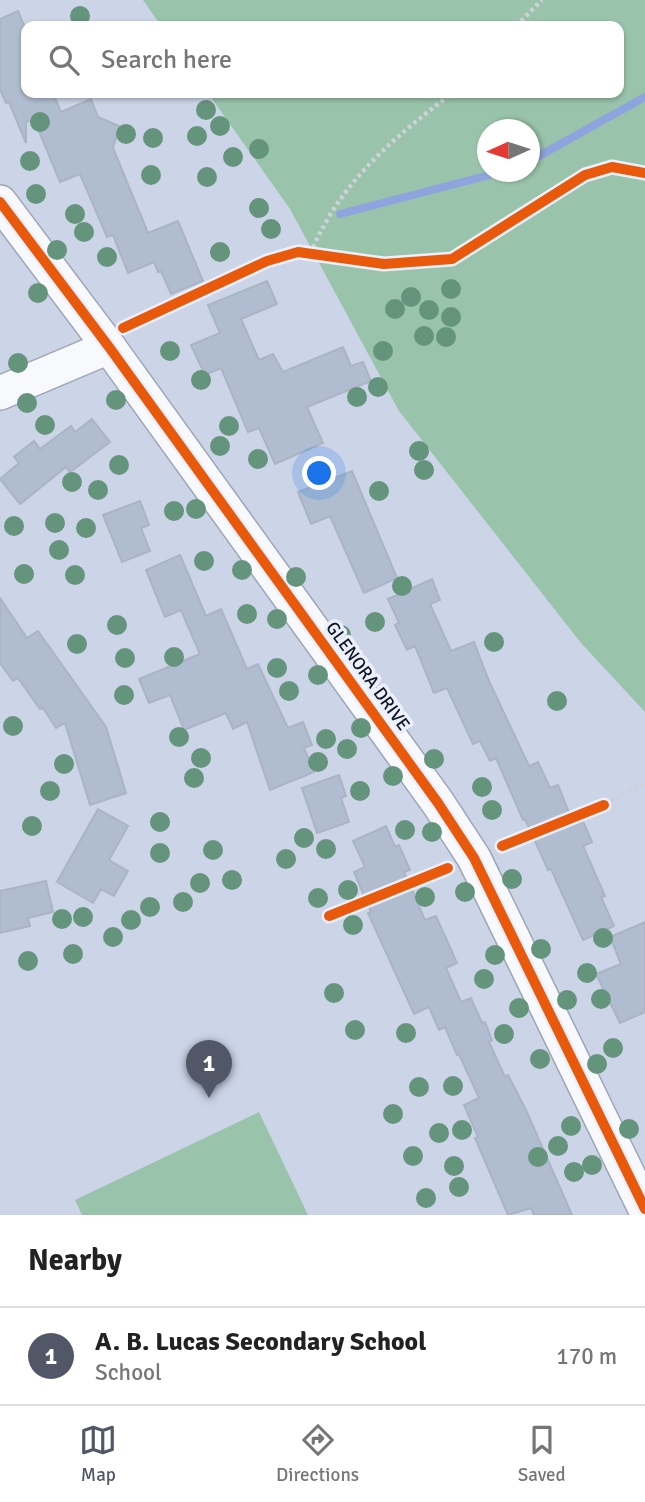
<!DOCTYPE html>
<style>
body{margin:0;font-family:Signika,sans-serif;background:#f2f2f2;color:#222}
.compass{position:absolute;left:477px;top:119px;width:63px;height:63px;border-radius:50%;background:#fff;box-shadow:0 2px 5px #0004;rotate:267deg}
.you{position:absolute;left:320px;top:474px;width:24px;height:24px;margin:-18px;border:5px solid #fff;border-radius:50%;background:#1a73e8;box-shadow:0 0 0 10px #1a73e833}
.badge{display:grid;place-items:center;width:46px;height:46px;border-radius:50%;background:#515767;color:#fff;font-size:23px;font-weight:700}
.pin{position:absolute;translate:-50% -58px;filter:drop-shadow(0 2px 4px #0008)}
.pin::after{content:'';position:absolute;top:37px;width:24px;height:21px;background:inherit;clip-path:polygon(0 0,100% 0,50% 100%)}
.list{margin:0;padding:0;list-style:none}
h2{display:flex;justify-content:space-between;align-items:center;height:91px;margin:0;padding:0 28px;font-size:30px}
h2 small{font-size:23px;font-weight:400;color:#767676}
.list li{display:grid;grid-template-columns:46px 1fr auto;gap:21px;align-items:center;box-sizing:border-box;height:98px;padding:0 28px;border-top:2px solid #e0e0e0}
.list b{display:block;font-size:26px;white-space:nowrap}
.list p{margin:0;font-size:23px;white-space:nowrap;color:#767676}
.list em{font-size:23px;font-style:normal;color:#767676}
.icon{flex:none;width:38px;height:38px;fill:none;stroke:currentColor;stroke-width:2;stroke-linecap:round;stroke-linejoin:round}
.map{position:relative;flex:none;width:645px;height:1215px;overflow:hidden}
.search{position:absolute;background:#fff;box-shadow:0 2px 5px #0004;left:21px;right:21px;top:21px;height:77px;display:flex;align-items:center;gap:18px;box-sizing:border-box;padding:0 24px;border-radius:14px;color:#767676;font-size:26px}
.sheet{height:189px;background:#fff}
nav{display:flex;justify-content:space-around;align-items:center;box-sizing:border-box;height:98px;border-top:2px solid #e0e0e0;background:#fff;font-size:19px;color:#767676}
nav a{display:grid;justify-items:center;gap:4px}
nav .on{color:#515767}
.map>svg:first-child{display:block}
</style>
<div class="map">
<svg width="645" height="1215" viewBox="0 0 645 1215">
<rect width="100%" height="100%" fill="#ccd4e8"/>
<g fill="#99c3aa" fill-rule="evenodd">
<path d="M143,0h502v712l-64,-69 -182,-232 -109,-202 -82,-116h411v-67h-458zM488,130h42v42h-42z"/>
<path d="M259,1112l49,103h-226l-7,-15z"/>
</g>
<g fill="none" stroke-linecap="round" stroke-linejoin="round">
<g stroke="#8da4de" stroke-width="8">
<path d="M530,161l115,-64"/>
<path d="M340,214l161,-42"/>
</g>
</g>
<g fill="#b0bdd0" stroke="#aab4c3" stroke-width="2">
<path d="M18,11l8,19v63h27l8,19 30,-13 7,18 21,9 -6,22 35,85 30,-12 25,60 -32,13 -10,-23 -3,1 -4,-10 -26,11 -15,-38 -6,2 -27,-63 -20,8 -26,-63 -8,3v21l-17,-41 -3,1 -6,-14v-70z"/>
<path d="M267,281l10,23 -36,15 18,41 14,-6 10,18 60,-25 8,19 12,-4 8,19 -64,26 16,36 -48,21 -16,-36 -11,4 -27,-64 -16,7 -14,-30 29,-12 -12,-28z"/>
<path d="M92,419l18,23 -40,30 -4,-5 -46,37 -20,-25 19,-16 -5,-6 20,-16 6,8 31,-23 4,6z"/>
<path d="M352,471l45,107 -33,15 -34,-77 -19,8 -13,-32z"/>
<path d="M140,501l9,24 -8,3 9,23 -28,11 -19,-47z"/>
<path d="M180,555l26,61 15,-7 26,60 11,-5 30,64 15,-6 9,23 -8,3 10,24 -44,18 -23,-68 -14,7 -7,-16 -42,17 -14,-35 -21,8 -10,-24 61,-25 -19,-44 -16,7 -19,-47z"/>
<path d="M432,579l8,21 -10,4 21,47 23,-9 15,39 40,85 9,-4 12,26 8,-3 16,40 9,-4 9,21 -9,4 22,50 -4,1 13,29 -31,14 -32,-71 -3,1 -23,-51 -2,1 -27,-62 -6,3 -10,-20 -7,3 -26,-56 -13,5 -19,-47 -8,4 -12,-25 4,-2 -11,-24z"/>
<path d="M0,598l27,40 11,-7 68,96 20,66 -36,12 -25,-82 -9,5 -13,-20 -3,1 -22,-31 -5,3 -13,-18z"/>
<path d="M339,775l7,21 -5,2 8,24 -32,11 -15,-45z"/>
<path d="M98,809l30,17 -19,34 19,11 -14,25 -13,-7 -8,14 -36,-21z"/>
<path d="M386,826l9,21 4,-2 11,25 -6,2 21,48 11,-4 21,47 -11,5 15,34 10,-4 11,25 3,-1 7,18 -3,2 16,35 3,-2 18,35 46,105h-38l-3,-7 -23,7 -33,-77 3,-1 -14,-32 15,-7 -20,-44 -2,1 -12,-28 -6,3 -10,-23 -15,7 -46,-101 3,-1 -17,-40 11,-5 -12,-26z"/>
<path d="M46,881l7,31 -25,6 2,8 -30,7v-42z"/>
<path d="M645,922v90l-25,11 -24,-49 25,-10 -11,-27z"/>
</g>
<g fill="none" stroke-linecap="round" stroke-linejoin="round">
<defs>
<g id="tertiary">
<path d="M0,202l109,145 329,456 36,55 171,351"/>
<path d="M0,393l109,-46"/>
</g>
</defs>
<use href="#tertiary" stroke="#9ea5b4" stroke-width="36"/>
<g stroke="#cfd1d8" stroke-width="4.5" stroke-dasharray="3.5 3.5" stroke-linecap="butt">
<path d="M516,26l26,-26"/>
<path d="M311,254c4,-15 12,-26 19,-39 31,-51 76,-86 122,-122"/>
<path d="M604,805l41,-22"/>
</g>
<use href="#tertiary" stroke="#f7f9fc" stroke-width="33"/>
<defs>
<g id="cycleway">
<path d="M0,202l109,145 329,456 36,55 171,351"/>
<path d="M123,328l144,-67 31,-9 86,12 68,-5 133,-84 27,-8 33,6"/>
<path d="M502,846l102,-41"/>
<path d="M329,916l119,-48"/>
</g>
</defs>
<use href="#cycleway" stroke="#ebf0fc" stroke-width="15"/>
<use href="#cycleway" stroke="#e8590c" stroke-width="10"/>
</g>
<g fill="#65947c">
<circle cx="80" cy="16" r="10"/>
<circle cx="206" cy="110" r="10"/>
<circle cx="40" cy="122" r="10"/>
<circle cx="220" cy="126" r="10"/>
<circle cx="126" cy="134" r="10"/>
<circle cx="197" cy="136" r="10"/>
<circle cx="153" cy="138" r="10"/>
<circle cx="259" cy="149" r="10"/>
<circle cx="233" cy="157" r="10"/>
<circle cx="30" cy="161" r="10"/>
<circle cx="151" cy="175" r="10"/>
<circle cx="207" cy="177" r="10"/>
<circle cx="36" cy="194" r="10"/>
<circle cx="259" cy="208" r="10"/>
<circle cx="75" cy="214" r="10"/>
<circle cx="271" cy="229" r="10"/>
<circle cx="84" cy="232" r="10"/>
<circle cx="57" cy="250" r="10"/>
<circle cx="220" cy="252" r="10"/>
<circle cx="107" cy="257" r="10"/>
<circle cx="451" cy="289" r="10"/>
<circle cx="38" cy="293" r="10"/>
<circle cx="411" cy="297" r="10"/>
<circle cx="395" cy="309" r="10"/>
<circle cx="429" cy="310" r="10"/>
<circle cx="451" cy="317" r="10"/>
<circle cx="424" cy="336" r="10"/>
<circle cx="446" cy="337" r="10"/>
<circle cx="170" cy="351" r="10"/>
<circle cx="383" cy="351" r="10"/>
<circle cx="18" cy="363" r="10"/>
<circle cx="201" cy="380" r="10"/>
<circle cx="378" cy="387" r="10"/>
<circle cx="357" cy="397" r="10"/>
<circle cx="116" cy="400" r="10"/>
<circle cx="27" cy="403" r="10"/>
<circle cx="45" cy="425" r="10"/>
<circle cx="229" cy="426" r="10"/>
<circle cx="220" cy="446" r="10"/>
<circle cx="419" cy="451" r="10"/>
<circle cx="258" cy="459" r="10"/>
<circle cx="119" cy="465" r="10"/>
<circle cx="424" cy="470" r="10"/>
<circle cx="72" cy="482" r="10"/>
<circle cx="98" cy="490" r="10"/>
<circle cx="379" cy="491" r="10"/>
<circle cx="196" cy="509" r="10"/>
<circle cx="174" cy="511" r="10"/>
<circle cx="55" cy="523" r="10"/>
<circle cx="14" cy="526" r="10"/>
<circle cx="86" cy="528" r="10"/>
<circle cx="59" cy="550" r="10"/>
<circle cx="204" cy="561" r="10"/>
<circle cx="242" cy="570" r="10"/>
<circle cx="24" cy="574" r="10"/>
<circle cx="75" cy="575" r="10"/>
<circle cx="296" cy="577" r="10"/>
<circle cx="402" cy="586" r="10"/>
<circle cx="247" cy="614" r="10"/>
<circle cx="277" cy="619" r="10"/>
<circle cx="375" cy="622" r="10"/>
<circle cx="117" cy="625" r="10"/>
<circle cx="341" cy="635" r="10"/>
<circle cx="494" cy="642" r="10"/>
<circle cx="77" cy="644" r="10"/>
<circle cx="174" cy="657" r="10"/>
<circle cx="125" cy="658" r="10"/>
<circle cx="277" cy="668" r="10"/>
<circle cx="318" cy="675" r="10"/>
<circle cx="289" cy="691" r="10"/>
<circle cx="124" cy="695" r="10"/>
<circle cx="557" cy="701" r="10"/>
<circle cx="13" cy="726" r="10"/>
<circle cx="361" cy="728" r="10"/>
<circle cx="179" cy="737" r="10"/>
<circle cx="326" cy="739" r="10"/>
<circle cx="347" cy="749" r="10"/>
<circle cx="201" cy="758" r="10"/>
<circle cx="434" cy="759" r="10"/>
<circle cx="318" cy="762" r="10"/>
<circle cx="64" cy="764" r="10"/>
<circle cx="393" cy="776" r="10"/>
<circle cx="194" cy="778" r="10"/>
<circle cx="482" cy="787" r="10"/>
<circle cx="50" cy="791" r="10"/>
<circle cx="360" cy="791" r="10"/>
<circle cx="492" cy="810" r="10"/>
<circle cx="160" cy="822" r="10"/>
<circle cx="32" cy="826" r="10"/>
<circle cx="405" cy="830" r="10"/>
<circle cx="432" cy="832" r="10"/>
<circle cx="304" cy="838" r="10"/>
<circle cx="326" cy="849" r="10"/>
<circle cx="213" cy="850" r="10"/>
<circle cx="160" cy="853" r="10"/>
<circle cx="286" cy="859" r="10"/>
<circle cx="512" cy="879" r="10"/>
<circle cx="232" cy="880" r="10"/>
<circle cx="200" cy="883" r="10"/>
<circle cx="348" cy="890" r="10"/>
<circle cx="465" cy="892" r="10"/>
<circle cx="425" cy="897" r="10"/>
<circle cx="318" cy="898" r="10"/>
<circle cx="183" cy="902" r="10"/>
<circle cx="150" cy="907" r="10"/>
<circle cx="83" cy="917" r="10"/>
<circle cx="62" cy="919" r="10"/>
<circle cx="131" cy="920" r="10"/>
<circle cx="353" cy="925" r="10"/>
<circle cx="113" cy="937" r="10"/>
<circle cx="603" cy="938" r="10"/>
<circle cx="541" cy="949" r="10"/>
<circle cx="73" cy="954" r="10"/>
<circle cx="495" cy="955" r="10"/>
<circle cx="28" cy="961" r="10"/>
<circle cx="587" cy="973" r="10"/>
<circle cx="484" cy="979" r="10"/>
<circle cx="334" cy="993" r="10"/>
<circle cx="601" cy="999" r="10"/>
<circle cx="567" cy="1000" r="10"/>
<circle cx="519" cy="1008" r="10"/>
<circle cx="355" cy="1030" r="10"/>
<circle cx="406" cy="1033" r="10"/>
<circle cx="504" cy="1034" r="10"/>
<circle cx="613" cy="1048" r="10"/>
<circle cx="540" cy="1059" r="10"/>
<circle cx="597" cy="1064" r="10"/>
<circle cx="453" cy="1086" r="10"/>
<circle cx="419" cy="1087" r="10"/>
<circle cx="393" cy="1114" r="10"/>
<circle cx="571" cy="1126" r="10"/>
<circle cx="629" cy="1129" r="10"/>
<circle cx="462" cy="1130" r="10"/>
<circle cx="439" cy="1133" r="10"/>
<circle cx="558" cy="1146" r="10"/>
<circle cx="413" cy="1156" r="10"/>
<circle cx="538" cy="1157" r="10"/>
<circle cx="592" cy="1165" r="10"/>
<circle cx="454" cy="1166" r="10"/>
<circle cx="574" cy="1172" r="10"/>
<circle cx="459" cy="1187" r="10"/>
<circle cx="426" cy="1198" r="10"/>
</g>
<g text-anchor="middle" dominant-baseline="central" stroke-width="7" stroke-linejoin="round" paint-order="stroke">
<g font-size="18" fill="#0f1421" stroke="#ebf0fc">
<text transform="translate(368 676) rotate(54)">GLENORA DRIVE</text>
</g>
</g>
</svg>
<svg class="compass" viewBox="-18 -18 36 36"><path d="M0-13l5 13h-10z" fill="#e53935"/><path d="M0 13l5-13h-10z" fill="#767676"/></svg>
<div class="you"></div>
<div class="pin badge" style="left:209px;top:1098px">1</div>
<div class="search"><svg class="icon" aria-label="search" viewBox="0 0 24 24"><circle cx="10" cy="10" r="6"/><path d="M15 15l6 6"/></svg>Search here</div>
</div>
<section class="sheet">
<h2>Nearby<small></small></h2>
<ul class="list">
<li><span class="badge">1</span><div><b>A. B. Lucas Secondary School</b><p>School</p></div><em>170 m</em></li>
</ul>
</section>
<nav>
<a class="on"><svg class="icon" aria-label="map" viewBox="0 0 24 24"><path d="M3 6l6-2 6 2 6-2v14l-6 2-6-2-6 2zM9 4v14M15 6v14"/></svg>Map</a>
<a><svg class="icon" aria-label="directions" viewBox="0 0 24 24"><path d="M12 3l9 9-9 9-9-9zM9 14v-3h6M13 9l2 2-2 2"/></svg>Directions</a>
<a><svg class="icon" aria-label="saved" viewBox="0 0 24 24"><path d="M7 4h10v16l-5-4-5 4z"/></svg>Saved</a>
</nav>
